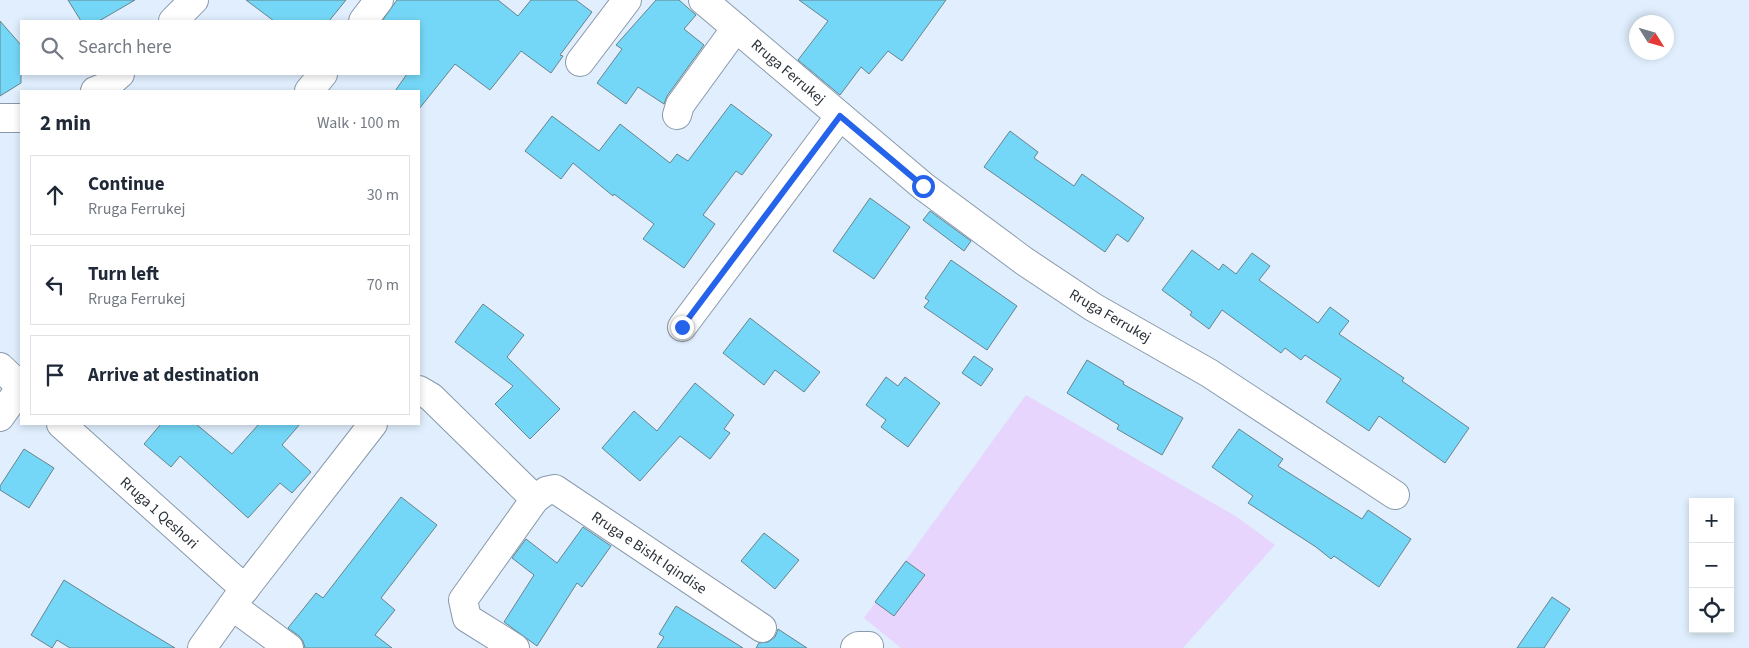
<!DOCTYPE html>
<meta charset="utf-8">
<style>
body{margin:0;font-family:"Source Sans 3",sans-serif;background:#f6f6f7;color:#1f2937}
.controls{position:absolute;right:15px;bottom:15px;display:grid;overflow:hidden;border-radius:0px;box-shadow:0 2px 8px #0003}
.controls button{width:45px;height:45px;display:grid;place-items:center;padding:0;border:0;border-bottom:1px solid #e0e1e3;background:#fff;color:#1f2937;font:25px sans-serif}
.compass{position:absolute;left:1629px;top:15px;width:45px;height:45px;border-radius:50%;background:#fff;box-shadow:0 2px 8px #0003;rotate:127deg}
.stop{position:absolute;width:15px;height:15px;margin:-11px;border:4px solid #2563eb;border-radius:50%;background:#fff}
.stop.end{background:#2563eb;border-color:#fff;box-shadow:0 1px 5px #0008}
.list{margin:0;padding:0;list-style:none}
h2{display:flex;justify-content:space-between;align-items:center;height:65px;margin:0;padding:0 20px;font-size:21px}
h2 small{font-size:16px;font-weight:400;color:#747a83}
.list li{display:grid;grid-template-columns:32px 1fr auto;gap:15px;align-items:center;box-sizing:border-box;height:80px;margin:0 10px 10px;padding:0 10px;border:1px solid #e0e1e3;border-radius:0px}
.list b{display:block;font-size:19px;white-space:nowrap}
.list p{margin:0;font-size:16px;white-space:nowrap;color:#747a83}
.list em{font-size:16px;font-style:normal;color:#747a83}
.icon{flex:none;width:28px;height:28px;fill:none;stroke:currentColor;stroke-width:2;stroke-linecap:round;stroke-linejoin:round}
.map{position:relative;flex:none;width:1749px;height:648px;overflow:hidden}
.search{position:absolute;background:#fff;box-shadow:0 2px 8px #0003;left:20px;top:20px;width:400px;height:55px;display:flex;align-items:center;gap:12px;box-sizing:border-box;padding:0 18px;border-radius:0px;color:#747a83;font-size:19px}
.panel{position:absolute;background:#fff;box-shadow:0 2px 8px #0003;left:20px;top:90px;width:400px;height:335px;border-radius:0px}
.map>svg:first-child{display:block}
</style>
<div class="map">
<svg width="1749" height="648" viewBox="0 0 1749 648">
<rect width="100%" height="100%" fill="#e0eefd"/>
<path fill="#e7d5fe" d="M1026,395l211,122 38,28 -92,103h-282l-37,-30z"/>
<g fill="#75d7f7" stroke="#69838c">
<path d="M68,0h67l-36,21h-18z"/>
<path d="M246,0h100l-17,21h-55z"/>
<path d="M397,0h101l20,16 13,-16h45l16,12 -32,43 3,1 -12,17 -30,-22 -31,39 -35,-26 -36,45v-18h-24l12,-17h12v-53h-37z"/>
<path d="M656,0h23l17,15 -12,14 20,16 -37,51 -3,8 -26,-17 -12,17 -29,-21 25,-34 -6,-4z"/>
<path d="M799,0h147l-44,61 -14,-10 -19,23 -8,-7 -21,28 -42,-35 30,-39z"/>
<path d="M0,21l21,24v38l-21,13z"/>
<path d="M731,104l41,31 -30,40 -6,-4 -33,44 12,9 -31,44 -41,-29 11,-15 -40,-30 -1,2 -40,-33 -12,16 -36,-28 27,-35 47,35 21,-27 50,39 7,-9 11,7z"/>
<path d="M1010,131l28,21 -4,6 40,28 8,-12 62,44 -16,24 -11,-8 -12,18 -121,-85z"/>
<path d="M870,198l40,29 -36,52 -41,-28z"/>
<path d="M930,211l41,30 -7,10 -41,-31z"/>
<path d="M1192,250l27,20 4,-6 13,10 16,-21 18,13 -11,14 59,43 12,-16 19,14 -10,13 65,44 -2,3 67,47 -24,35 -66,-47 -10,15 -43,-29 15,-23 -36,-24 -4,5 -16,-12 -4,5 -59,-43 -13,19 -19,-14 2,-3 -30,-22z"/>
<path d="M951,260l66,46 -30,44 -63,-43 5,-6 -4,-3z"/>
<path d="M483,304l41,31 -17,22 53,52 -30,30 -35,-35 18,-18 -58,-44z"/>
<path d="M750,318l70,54 -16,20 -29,-22 -11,15 -41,-32z"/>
<path d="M974,356l19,13 -12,17 -19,-13z"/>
<path d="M1087,360l37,22 -1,2 60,34 -21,37 -45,-26 2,-4 -52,-32z"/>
<path d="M886,377l12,9 7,-9 35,26 -32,44 -27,-20 5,-7 -20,-15z"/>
<path d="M695,383l39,32 -10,14 6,4 -20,26 -30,-23 -40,45 -38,-33 32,-37 23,20z"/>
<path d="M161,424h35l36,30 27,-30h41l-18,21 29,27 -19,21 -12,-10 -32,35 -68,-62 -9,11 -27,-23z"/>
<path d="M1239,429l44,30 -5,7 84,53 6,-9 43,29 -32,48 -45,-31 -3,3 -15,-12 -68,-44 5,-7 -41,-29z"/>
<path d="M24,449l30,19 -25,40 -29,-18v-4z"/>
<path d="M401,497l36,28 -56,73 14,12 -20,25 17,13h-87l-2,-7 -4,-5 -11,-8 28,-35 7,5z"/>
<path d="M583,527l28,19 -29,41 -5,-4 -40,63 -33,-24 30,-47 -22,-17 14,-19 31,24z"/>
<path d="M764,533l35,27 -24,29 -34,-28z"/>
<path d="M906,561l19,14 -31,41 -19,-14z"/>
<path d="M64,580l43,27 68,41h-105l-13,-8 -5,8 -21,-13z"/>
<path d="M1552,597l18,12 -26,39h-27z"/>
<path d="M676,606l67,42h-86l7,-11 -5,-3z"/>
<path d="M778,629l29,19h-51l3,-5 9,-1 7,-5z"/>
</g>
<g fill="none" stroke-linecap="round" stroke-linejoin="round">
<defs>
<g id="minor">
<path d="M703,0l220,186 101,75 69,46 116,66 186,122"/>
<path d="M173,21l21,-21"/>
<path d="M363,21l16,-21"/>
<path d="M580,62l47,-62"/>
<path d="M95,91l10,-4 15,-13"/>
<path d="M309,91l14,-17"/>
<path d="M677,115l3,-10 56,-77"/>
<path d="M0,118h21"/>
<path d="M682,327l158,-211"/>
<path d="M0,367l21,20"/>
<path d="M419,390l12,7 104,102"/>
<path d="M0,417l21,-30"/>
<path d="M61,424l184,165"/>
<path d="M232,606l57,42"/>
<path d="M202,648l35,-49 136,-175"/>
<path d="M515,648l-48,-30 -4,-18 72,-101 11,-8 9,-2 207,139"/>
<path d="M855,648l3,-2h11"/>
</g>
</defs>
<use href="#minor" stroke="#8899ab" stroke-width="30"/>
<use href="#minor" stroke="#fff" stroke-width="28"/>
</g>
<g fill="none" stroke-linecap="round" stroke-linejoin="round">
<path stroke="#2563eb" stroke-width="6" d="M682,327l158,-211 83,70"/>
</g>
<g text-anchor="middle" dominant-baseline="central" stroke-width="4.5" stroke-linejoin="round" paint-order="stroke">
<g font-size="15" fill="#2a3138" stroke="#fff">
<text transform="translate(788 72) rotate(40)">Rruga Ferrukej</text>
<text transform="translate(1110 316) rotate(30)">Rruga Ferrukej</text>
<text transform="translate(159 513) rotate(42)">Rruga 1 Qeshori</text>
<text transform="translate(649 553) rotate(34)">Rruga e Bisht Iqindise</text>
</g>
</g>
</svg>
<div class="controls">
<button>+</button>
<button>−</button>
<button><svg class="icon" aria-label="locate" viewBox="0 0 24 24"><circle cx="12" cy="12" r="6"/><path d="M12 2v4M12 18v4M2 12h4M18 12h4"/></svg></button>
</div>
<svg class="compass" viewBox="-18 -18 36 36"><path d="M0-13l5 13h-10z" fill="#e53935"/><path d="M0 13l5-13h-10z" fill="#747a83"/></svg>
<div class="stop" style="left:923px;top:186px"></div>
<div class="stop end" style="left:682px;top:327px"></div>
<div class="search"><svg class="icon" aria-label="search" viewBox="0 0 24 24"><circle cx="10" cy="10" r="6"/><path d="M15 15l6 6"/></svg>Search here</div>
<section class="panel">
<h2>2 min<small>Walk · 100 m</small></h2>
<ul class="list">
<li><svg class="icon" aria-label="ahead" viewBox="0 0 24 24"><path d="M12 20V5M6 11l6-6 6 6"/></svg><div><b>Continue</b><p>Rruga Ferrukej</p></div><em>30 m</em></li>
<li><svg class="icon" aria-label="left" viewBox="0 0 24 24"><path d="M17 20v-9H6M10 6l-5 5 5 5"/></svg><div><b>Turn left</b><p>Rruga Ferrukej</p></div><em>70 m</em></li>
<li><svg class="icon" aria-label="arrive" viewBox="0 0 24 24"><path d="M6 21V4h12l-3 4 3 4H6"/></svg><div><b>Arrive at destination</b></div></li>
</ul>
</section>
</div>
